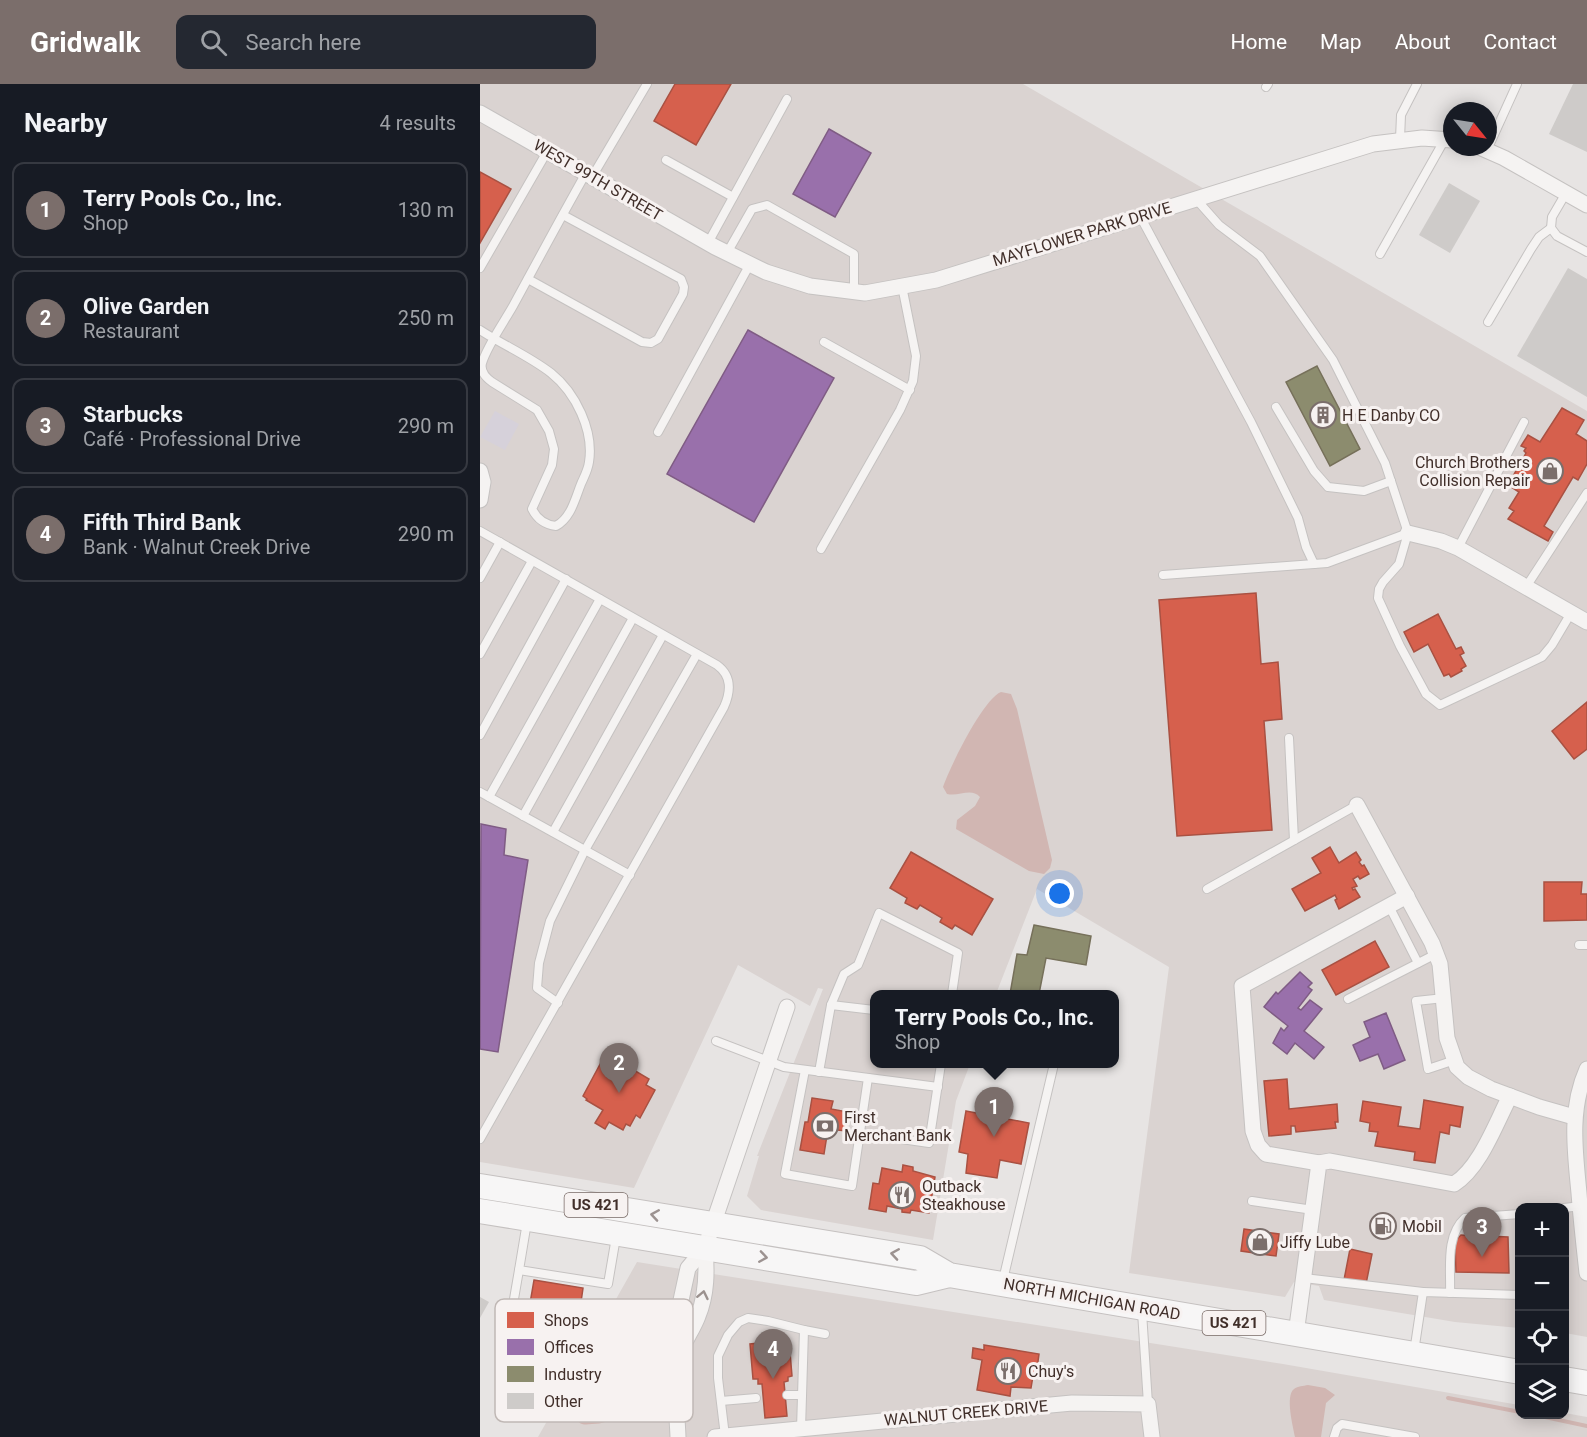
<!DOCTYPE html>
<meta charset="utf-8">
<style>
body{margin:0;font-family:Roboto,sans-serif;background:#242831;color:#f1f3f6}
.controls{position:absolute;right:18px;bottom:18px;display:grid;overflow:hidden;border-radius:12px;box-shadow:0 3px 15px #0003}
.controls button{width:54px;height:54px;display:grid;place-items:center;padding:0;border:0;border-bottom:2px solid #363941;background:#171b24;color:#f1f3f6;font:30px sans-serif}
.compass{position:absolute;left:963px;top:18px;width:54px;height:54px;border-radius:50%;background:#171b24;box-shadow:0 3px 15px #0003;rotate:120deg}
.you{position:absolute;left:580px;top:810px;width:21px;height:21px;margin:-15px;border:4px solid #fff;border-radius:50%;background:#1a73e8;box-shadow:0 0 0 9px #1a73e833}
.badge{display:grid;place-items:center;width:39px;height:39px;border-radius:50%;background:#7b6e6b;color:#fff;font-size:20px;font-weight:700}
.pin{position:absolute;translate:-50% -50px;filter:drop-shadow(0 2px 3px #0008)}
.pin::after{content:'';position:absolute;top:32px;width:21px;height:18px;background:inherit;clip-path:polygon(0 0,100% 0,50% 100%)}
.popup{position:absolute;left:390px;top:906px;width:249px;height:78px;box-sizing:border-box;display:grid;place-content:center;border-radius:12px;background:#171b24;filter:drop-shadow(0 2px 4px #0005);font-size:20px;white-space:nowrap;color:#9ea1a6}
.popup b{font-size:22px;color:#f1f3f6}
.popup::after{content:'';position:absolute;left:50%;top:100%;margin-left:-12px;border:12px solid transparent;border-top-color:#171b24}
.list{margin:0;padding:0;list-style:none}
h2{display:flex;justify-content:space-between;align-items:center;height:78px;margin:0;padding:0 24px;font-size:26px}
h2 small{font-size:20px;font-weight:400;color:#9ea1a6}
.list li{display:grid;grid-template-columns:39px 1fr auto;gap:18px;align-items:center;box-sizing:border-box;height:96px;margin:0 12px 12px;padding:0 12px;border:2px solid #363941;border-radius:12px}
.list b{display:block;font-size:22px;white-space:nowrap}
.list p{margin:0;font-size:20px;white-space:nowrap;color:#9ea1a6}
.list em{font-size:20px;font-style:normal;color:#9ea1a6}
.icon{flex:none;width:33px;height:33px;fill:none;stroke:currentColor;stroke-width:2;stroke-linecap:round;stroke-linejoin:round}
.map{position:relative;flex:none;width:1107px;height:1353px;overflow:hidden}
header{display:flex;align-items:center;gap:36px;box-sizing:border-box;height:84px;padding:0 30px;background:#7b6e6b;color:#fff}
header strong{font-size:28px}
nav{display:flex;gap:33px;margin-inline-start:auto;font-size:21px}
.search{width:420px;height:54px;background:#242831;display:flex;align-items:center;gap:15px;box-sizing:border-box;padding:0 21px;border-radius:12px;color:#9ea1a6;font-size:22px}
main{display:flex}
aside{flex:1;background:#171b24}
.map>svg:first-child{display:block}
</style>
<header>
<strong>Gridwalk</strong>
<div class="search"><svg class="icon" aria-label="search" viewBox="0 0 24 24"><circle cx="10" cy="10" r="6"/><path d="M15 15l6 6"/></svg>Search here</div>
<nav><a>Home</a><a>Map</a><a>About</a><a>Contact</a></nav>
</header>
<main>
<aside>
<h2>Nearby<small>4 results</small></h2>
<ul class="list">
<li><span class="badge">1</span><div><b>Terry Pools Co., Inc.</b><p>Shop</p></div><em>130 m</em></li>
<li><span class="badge">2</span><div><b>Olive Garden</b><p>Restaurant</p></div><em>250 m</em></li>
<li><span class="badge">3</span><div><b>Starbucks</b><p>Café · Professional Drive</p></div><em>290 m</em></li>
<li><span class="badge">4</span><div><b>Fifth Third Bank</b><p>Bank · Walnut Creek Drive</p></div><em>290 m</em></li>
</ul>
</aside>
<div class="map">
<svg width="1107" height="1353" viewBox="0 0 1107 1353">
<rect width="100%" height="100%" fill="#e7e4e3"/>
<g fill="#dad3d1">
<path d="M0,0h543l564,327v926l-22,-4 -1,-125h-44l-1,120 -64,-6 -131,-22 -5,-14 -25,-4 -9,15 -156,-24 40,-306 -132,-78 -41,105h-122v70h96l-14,37 -23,139 -172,-30 -14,-14 12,-40h-2l66,-167 -5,-1 -8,18 -72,-41 -104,223 -154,-26z"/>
<path d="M157,1178l646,102 236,41 1,9 45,-1 22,4v20h-1049z"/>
</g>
<path fill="#d6d1da" d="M15,327l24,13 -14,26 -25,-13z"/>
<g fill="#d1b6b2">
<path d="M521,608l10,2 6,15 35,151 -2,8 -6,6 -15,-3 -73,-42 1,-9 18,-14 5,-9c-9,-10 -21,0 -33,-3l-4,-7c7,-20 40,-88 58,-95z"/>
<path d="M148,1262l4,8c-2,15 -5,48 -14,60 -6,7 -17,10 -26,10 -8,1 -13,1 -16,-6 17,-24 35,-40 45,-69z"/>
<path d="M828,1301l17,3 10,7 -9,8 -5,34h-26c-2,-11 -10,-41 -1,-48 4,-3 9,-3 14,-4z"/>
</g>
<g fill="#d6604d" stroke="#a95142" stroke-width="1.5">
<path d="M195,0h56l-35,61 -42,-24z"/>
<path d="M0,88l31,17 -31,54z"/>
<path d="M1082,324l22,12 -8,14 11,7v23l-9,16 -5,-3 -29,49 9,6 -5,9 -40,-22 6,-8 -5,-3 10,-16 -11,-7 18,-32 -2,-2 2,-3 -5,-2 7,-11 12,7z"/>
<path d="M776,509l5,71 17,-2 4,57 -18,2 8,109 -95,6 -18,-236z"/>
<path d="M958,530l18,35 5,-2 3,6 -4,2 6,11 -5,3 1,2 -11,6 -2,-3 -5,2 -16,-32 -14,8 -10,-20z"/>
<path d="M1107,618v47l-13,10 -22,-28z"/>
<path d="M850,763l9,16 17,-11 5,8 -2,2 3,4 2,-1 5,9 -9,5 -2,-3 -5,3 4,7 -5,2 1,2 2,-1 5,8 -21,12 -4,-9 2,-1 -2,-4 -30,16 -13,-22 29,-16 -9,-15z"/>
<path d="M431,768l82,47 -21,36 -17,-10 -3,4 -12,-7 2,-4 -22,-13 -3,4 -12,-6 2,-5 -17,-10z"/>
<path d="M1064,798h38l-1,12h6v26l-43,1z"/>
<path d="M895,857l14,26 -53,28 -14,-25z"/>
<path d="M125,971l8,4 -3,5 3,3 4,-7 32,19 -3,6 9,5 -15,28 -4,-3 -6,11 -4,-2 -3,6 -14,-8 -4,7 -10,-6 8,-13 -17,-10 1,-1 -4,-3z"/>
<path d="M807,995l2,30 48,-5 1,18h-3l1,6 -40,4 -1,-6h-4v8l-22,2 -5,-55z"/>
<path d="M332,1014l21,3 -2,8 17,3 -2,19 -18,-2 -4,25 -24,-4 5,-28h3z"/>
<path d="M944,1016l39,7 -3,20 -10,-2 -1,9 -9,-2 -5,31 -21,-3 1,-8 -40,-6 3,-14 -9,-1 1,-8 -10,-2 3,-20 38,6 -3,19 22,3z"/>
<path d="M486,1027l63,12 -8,41 -21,-4 -3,18 -31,-5 2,-19 -9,-2z"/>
<path d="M423,1081l10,2v4l22,6 -6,36 -18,-3 -1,3 -8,-1v-3l-15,-3 -1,6 -17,-3 4,-26 6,1 3,-16 20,4z"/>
<path d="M1008,1139l-1,13 21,1 1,36 -53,-1 -1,-31 6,-6 14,1v-12z"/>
<path d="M764,1145l35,5 -3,22 -35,-5z"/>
<path d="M870,1165l22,5 -6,30 -22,-4z"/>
<path d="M54,1196l49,8 -5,35 -14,-2 -2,12 -25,-3 2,-13 -11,-2z"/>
<path d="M49,1244l42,7 -6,30 -41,-7z"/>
<path d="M309,1256l3,36 -4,1v4l-4,1 3,34 -22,2 -3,-34h-4v-5h-5l-3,-35z"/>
<path d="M504,1261l55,9 -3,22h-3l-2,12 -20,-1 -1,9 -33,-6 5,-30 -10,-2 1,-10 11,2z"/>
</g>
<g fill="#9970ab" stroke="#7f5c84" stroke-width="1.5">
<path d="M349,45l42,24 -36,64 -42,-23z"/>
<path d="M268,246l86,48 -80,144 -87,-48z"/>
<path d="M1,740l25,5 -2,26 24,5 -30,192 -18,-3z"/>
<path d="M820,888l12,11 -4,4 4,3 -14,18 3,2 9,-10 12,9 -18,22 20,16 -10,12 -19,-16 -8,11 -14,-11 8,-15 3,3 4,-5 -24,-19 12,-15 2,2z"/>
<path d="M906,929l19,47 -21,9 -6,-15 -18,7 -7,-16 17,-8 -6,-15z"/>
</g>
<g fill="#8c8c6e" stroke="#76705a" stroke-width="1.5">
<path d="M837,282l43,83 -30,17 -44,-84z"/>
<path d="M554,841l57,11 -5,29 -40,-7 -7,36h-29l7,-40 10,1z"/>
</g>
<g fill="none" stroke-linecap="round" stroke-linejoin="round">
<g stroke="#d1b6b2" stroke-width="4">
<path d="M968,1314l72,14"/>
<path d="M1051,1330l56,12"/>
</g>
</g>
<g fill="#cecbc9">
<path d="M1093,0h14v68l-38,-18z"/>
<path d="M969,99l31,18 -30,52 -31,-18z"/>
<path d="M1088,184l19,11v118l-70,-41z"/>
<path d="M0,1213l9,5 -9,16z"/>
</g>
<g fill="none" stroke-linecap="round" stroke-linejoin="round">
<defs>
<g id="service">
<path d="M786,3l2,-3"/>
<path d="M920,55l1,-24 16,-31"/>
<path d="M1007,66l30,-66"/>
<path d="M186,76l67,37"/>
<path d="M112,93l55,-93"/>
<path d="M1086,109l-14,24 -1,11 6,8 30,16"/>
<path d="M716,115l23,26 41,31 73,104 52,103 23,70 -9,31 -16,18 -4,7 -1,9 22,48 26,48 14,11 102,-48 10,-12 19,-32"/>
<path d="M660,132l111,206 47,96 8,29 8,17 13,-1 81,-30"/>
<path d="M228,159l79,-144"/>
<path d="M247,169l25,-44 15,-4 87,49v38"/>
<path d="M900,170l65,-115"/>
<path d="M0,184l68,-118"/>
<path d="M48,195l114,63 9,1 7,-4 25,-45 1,-7 -3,-8 -118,-64"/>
<path d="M1008,238l43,-73 8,-12 12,-9"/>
<path d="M0,246c23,15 49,26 71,43 25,20 43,58 38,89 -1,8 -5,15 -8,22 -6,15 -10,34 -25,42 -10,-1 -19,-7 -24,-17l20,-44 2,-16 -5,-18 -12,-21 -45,-28c-7,-5 -12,-11 -10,-19 5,-17 22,-41 31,-57 24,-44 48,-89 73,-133"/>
<path d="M344,258l86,48"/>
<path d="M796,323l38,64 14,16 36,4 27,-10"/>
<path d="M178,348l92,-168"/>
<path d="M0,447l237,134c15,11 14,26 7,42l-244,432"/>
<path d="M978,464l66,-126"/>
<path d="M341,465l79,-139 13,-29 3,-25 -14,-70"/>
<path d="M683,491l151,-11"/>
<path d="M0,494l20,-36"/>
<path d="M1046,503l61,-94"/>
<path d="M0,570l52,-93"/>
<path d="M0,651l86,-156"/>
<path d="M809,654l5,102"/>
<path d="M0,708l150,83"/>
<path d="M9,713l111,-198"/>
<path d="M43,732l110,-198"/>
<path d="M73,748l110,-197"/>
<path d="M727,805l150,-84"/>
<path d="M909,822l29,57"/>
<path d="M1099,861h8"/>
<path d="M964,914l-28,3 12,68 27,-9"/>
<path d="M868,915l88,-45"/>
<path d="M78,919l-21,-15 2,-25 11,-42 35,-71 112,-196"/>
<path d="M351,921l43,5"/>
<path d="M236,957l68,26 154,20"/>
<path d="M325,986l-20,104 67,12 16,-108"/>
<path d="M339,988l12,-67 13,-31 14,-9 21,-52 79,40 -6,41"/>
<path d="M380,1049l69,10 12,-79"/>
<path d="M772,1117l61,9"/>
<path d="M1084,1124l17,-2"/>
<path d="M47,1138l-8,48 89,14 8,-47"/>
<path d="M824,1194l119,14"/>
<path d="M523,1196l51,-216"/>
<path d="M970,1209c1,-24 -5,-57 15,-75l55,-4"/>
<path d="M662,1228l6,92"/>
<path d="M324,1246l21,4"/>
<path d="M25,1267l14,-81"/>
<path d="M934,1268l9,-60 97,3"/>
<path d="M307,1311h15"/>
<path d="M241,1317l35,-3"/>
<path d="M245,1352l-7,-58v-22l10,-21 11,-13 9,-4 20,3 36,9 -3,99"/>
<path d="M854,1353l3,-9 5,-4 73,13"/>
</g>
<g id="minor">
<path d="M0,29l235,134 51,25 44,14 55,7 71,-13 437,-136 49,-6 30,2"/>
<path d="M999,63l25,11 83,47"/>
<path d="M0,387l3,11 -3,18"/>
<path d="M928,449l33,8 17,7 129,74"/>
<path d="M877,721l75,138 8,21 7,74 10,29 11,10 23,12 48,18 35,10"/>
<path d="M1107,985c-18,40 -12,82 -8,124 2,27 5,53 8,80"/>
<path d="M839,1079l-53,-9 -8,-9 -5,-14 -11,-145 165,-90"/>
<path d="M816,1250l23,-171 11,-2 124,23c26,-16 42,-61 56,-88"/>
<path d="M205,1255l-7,-25 10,-46 17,-20 82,-241"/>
<path d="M198,1353c-1,-26 -5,-54 1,-79 4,-17 13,-26 19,-42 9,-22 9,-45 7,-68"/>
<path d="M235,1353l357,-34 76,1 4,33"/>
</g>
<g id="primary">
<path d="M0,1102l440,72 29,17 571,97"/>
<path d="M0,1127l436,72 33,-8"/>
<path d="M1084,1295l23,4"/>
</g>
</defs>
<use href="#service" stroke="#c5c2c1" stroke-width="10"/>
<use href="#minor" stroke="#c5c2c1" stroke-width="17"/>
<use href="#primary" stroke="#c5c1c0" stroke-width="26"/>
<use href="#service" stroke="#f5f3f2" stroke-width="8"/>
<use href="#minor" stroke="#f5f3f2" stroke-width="15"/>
<use href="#primary" stroke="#f7f6f6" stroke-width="24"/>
</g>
<defs><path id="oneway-chevron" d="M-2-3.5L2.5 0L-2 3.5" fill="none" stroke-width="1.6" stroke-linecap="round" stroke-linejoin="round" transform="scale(1.5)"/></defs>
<g stroke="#9c9290">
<use href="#oneway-chevron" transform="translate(175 1131) rotate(-171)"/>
<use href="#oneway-chevron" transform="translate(415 1170) rotate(-171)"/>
<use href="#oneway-chevron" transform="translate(283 1173) rotate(9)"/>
</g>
<use stroke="#9b918e" href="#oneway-chevron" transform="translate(223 1211) rotate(-78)"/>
<defs>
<symbol id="building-ring" viewBox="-11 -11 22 22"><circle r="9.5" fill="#f7f2f1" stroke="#7b6e6b" stroke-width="1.5"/><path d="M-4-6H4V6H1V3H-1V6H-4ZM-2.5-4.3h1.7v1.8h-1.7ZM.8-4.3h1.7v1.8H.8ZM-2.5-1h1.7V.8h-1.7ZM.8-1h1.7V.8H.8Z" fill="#7b6e6b"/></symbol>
<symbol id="shop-ring" viewBox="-11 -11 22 22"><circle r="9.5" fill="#f7f2f1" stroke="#7b6e6b" stroke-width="1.5"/><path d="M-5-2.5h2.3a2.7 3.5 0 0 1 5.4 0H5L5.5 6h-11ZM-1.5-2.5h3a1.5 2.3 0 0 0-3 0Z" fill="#7b6e6b"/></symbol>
<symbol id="bank-ring" viewBox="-11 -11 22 22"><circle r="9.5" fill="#f7f2f1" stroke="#7b6e6b" stroke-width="1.5"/><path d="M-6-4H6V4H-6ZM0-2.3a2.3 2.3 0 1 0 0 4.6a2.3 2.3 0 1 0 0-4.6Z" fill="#7b6e6b"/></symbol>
<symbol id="restaurant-ring" viewBox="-11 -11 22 22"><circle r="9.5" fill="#f7f2f1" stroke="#7b6e6b" stroke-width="1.5"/><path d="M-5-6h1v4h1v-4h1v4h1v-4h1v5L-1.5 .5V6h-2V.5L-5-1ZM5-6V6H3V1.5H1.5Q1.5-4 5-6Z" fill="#7b6e6b"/></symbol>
<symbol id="fuel-ring" viewBox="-11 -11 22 22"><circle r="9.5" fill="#f7f2f1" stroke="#7b6e6b" stroke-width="1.5"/><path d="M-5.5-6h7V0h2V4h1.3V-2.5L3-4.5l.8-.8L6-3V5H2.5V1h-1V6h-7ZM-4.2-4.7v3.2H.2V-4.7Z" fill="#7b6e6b"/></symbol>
</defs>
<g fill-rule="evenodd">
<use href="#building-ring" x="828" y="316" width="30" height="30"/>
<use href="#shop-ring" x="1055" y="372" width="30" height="30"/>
<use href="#bank-ring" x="330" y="1027" width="30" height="30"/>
<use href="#restaurant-ring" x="407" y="1096" width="30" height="30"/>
<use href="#fuel-ring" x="888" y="1127" width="30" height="30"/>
<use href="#shop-ring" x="765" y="1143" width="30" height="30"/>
<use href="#restaurant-ring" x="513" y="1272" width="30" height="30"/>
</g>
<g text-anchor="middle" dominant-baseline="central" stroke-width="6" stroke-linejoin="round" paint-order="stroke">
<g fill="#f7f2f1" stroke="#786a66" stroke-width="1.5">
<rect x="84.5" y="1109" width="63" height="24" rx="4.5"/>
<rect x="722.5" y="1227" width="63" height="24" rx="4.5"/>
</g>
<g font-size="15" font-weight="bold" fill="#412f2a">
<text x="116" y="1121">US 421</text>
<text x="754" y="1239">US 421</text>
</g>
<g font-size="16" fill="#412f2a" stroke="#f7f2f1">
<text transform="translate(118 96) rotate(30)">WEST 99TH STREET</text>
<text transform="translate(602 150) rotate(-17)">MAYFLOWER PARK DRIVE</text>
<text transform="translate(612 1215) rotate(10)">NORTH MICHIGAN ROAD</text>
<text transform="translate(486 1329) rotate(-5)">WALNUT CREEK DRIVE</text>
</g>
<g font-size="16" fill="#412f2a" stroke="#f7f2f1" text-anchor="start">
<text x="862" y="331">H E Danby CO</text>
<text x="1050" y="378" text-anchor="end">Church Brothers<tspan x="1050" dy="18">Collision Repair</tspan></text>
<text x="364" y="1033">First<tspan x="364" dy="18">Merchant Bank</tspan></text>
<text x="442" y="1102">Outback<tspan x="442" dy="18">Steakhouse</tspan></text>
<text x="922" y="1142">Mobil</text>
<text x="800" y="1158">Jiffy Lube</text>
<text x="548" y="1287">Chuy's</text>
</g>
</g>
<rect x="15" y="1215" width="198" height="123" rx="9" fill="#f7f2f1" stroke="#c0b8b5" stroke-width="1.5"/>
<rect x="27" y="1228" width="27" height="16" fill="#d6604d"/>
<rect x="27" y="1255" width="27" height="16" fill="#9970ab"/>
<rect x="27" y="1282" width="27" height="16" fill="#8c8c6e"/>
<rect x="27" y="1309" width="27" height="16" fill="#cecbc9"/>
<g font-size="16" fill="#412f2a">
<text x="64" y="1242">Shops</text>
<text x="64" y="1269">Offices</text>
<text x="64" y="1296">Industry</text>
<text x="64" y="1323">Other</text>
</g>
</svg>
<div class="controls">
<button>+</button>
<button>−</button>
<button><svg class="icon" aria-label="locate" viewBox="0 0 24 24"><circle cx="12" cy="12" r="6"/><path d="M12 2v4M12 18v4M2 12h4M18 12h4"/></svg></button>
<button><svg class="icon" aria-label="layers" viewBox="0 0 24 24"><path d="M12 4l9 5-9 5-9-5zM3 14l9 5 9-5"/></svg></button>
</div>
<svg class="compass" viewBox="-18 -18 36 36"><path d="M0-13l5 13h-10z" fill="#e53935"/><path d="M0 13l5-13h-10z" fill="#9ea1a6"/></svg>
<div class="you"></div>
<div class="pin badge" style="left:514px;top:1053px">1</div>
<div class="popup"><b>Terry Pools Co., Inc.</b>Shop</div>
<div class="pin badge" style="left:139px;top:1009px">2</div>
<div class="pin badge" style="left:1002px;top:1173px">3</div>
<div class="pin badge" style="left:293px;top:1295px">4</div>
</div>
</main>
